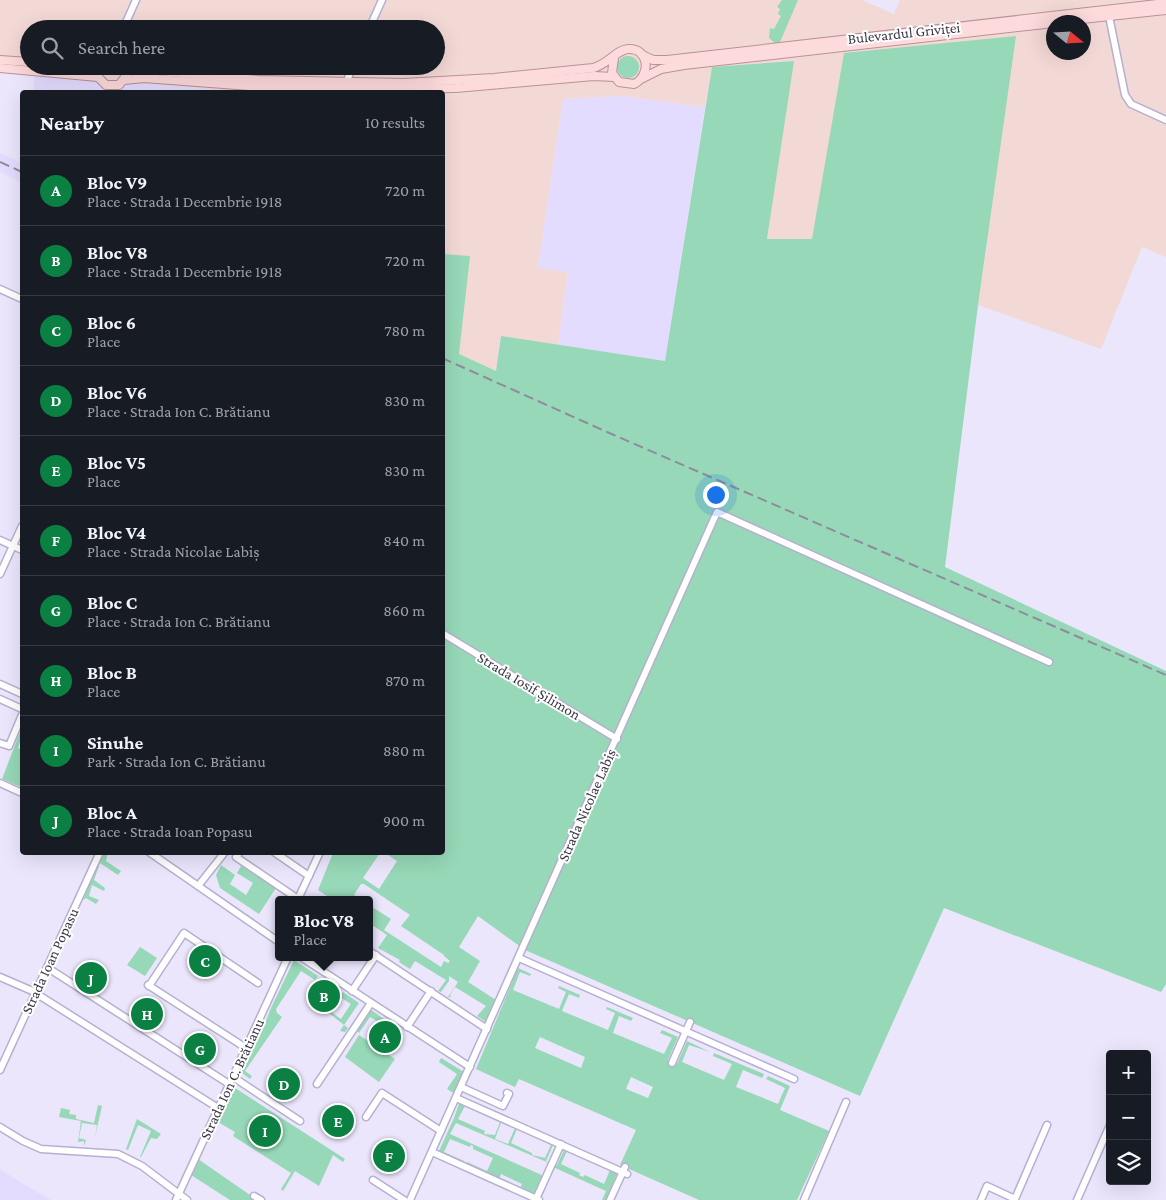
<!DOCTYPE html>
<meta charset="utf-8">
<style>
body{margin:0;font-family:"Crimson Pro",serif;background:#20242c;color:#f1f3f6}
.controls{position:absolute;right:15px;bottom:15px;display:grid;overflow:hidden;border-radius:5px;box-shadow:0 5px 20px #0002}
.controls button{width:45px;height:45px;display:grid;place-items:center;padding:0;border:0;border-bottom:1px solid #363941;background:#171b24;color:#f1f3f6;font:25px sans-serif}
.compass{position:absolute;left:1046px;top:15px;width:45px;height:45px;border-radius:50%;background:#171b24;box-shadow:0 5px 20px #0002;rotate:108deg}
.you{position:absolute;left:715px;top:494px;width:18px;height:18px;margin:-12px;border:4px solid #fff;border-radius:50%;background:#1a73e8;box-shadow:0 0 0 8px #1a73e833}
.badge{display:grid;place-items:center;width:32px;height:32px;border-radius:50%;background:#0b8043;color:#fff;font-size:16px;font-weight:700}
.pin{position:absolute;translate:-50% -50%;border:2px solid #fff;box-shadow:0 1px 5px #0006}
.popup{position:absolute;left:275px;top:896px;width:98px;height:65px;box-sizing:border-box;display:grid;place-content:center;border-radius:5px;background:#171b24;filter:drop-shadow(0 1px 4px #0005);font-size:16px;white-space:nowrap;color:#9ea1a6}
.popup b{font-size:19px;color:#f1f3f6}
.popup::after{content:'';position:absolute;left:50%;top:100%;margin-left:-10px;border:10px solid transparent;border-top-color:#171b24}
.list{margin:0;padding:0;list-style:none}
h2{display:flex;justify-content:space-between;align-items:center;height:65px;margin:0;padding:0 20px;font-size:21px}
h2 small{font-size:16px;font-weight:400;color:#9ea1a6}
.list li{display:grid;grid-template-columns:32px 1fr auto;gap:15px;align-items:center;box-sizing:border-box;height:70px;padding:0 20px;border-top:1px solid #363941}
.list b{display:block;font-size:19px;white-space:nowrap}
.list p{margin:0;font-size:16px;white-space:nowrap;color:#9ea1a6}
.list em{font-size:16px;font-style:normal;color:#9ea1a6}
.icon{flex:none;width:28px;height:28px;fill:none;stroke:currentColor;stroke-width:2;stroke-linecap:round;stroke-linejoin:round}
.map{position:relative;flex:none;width:1166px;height:1200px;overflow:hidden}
.search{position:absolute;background:#171b24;box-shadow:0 5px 20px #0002;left:20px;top:20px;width:425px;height:55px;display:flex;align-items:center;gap:12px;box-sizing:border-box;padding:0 18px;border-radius:28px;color:#9ea1a6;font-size:19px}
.panel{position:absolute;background:#171b24;box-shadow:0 5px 20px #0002;left:20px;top:90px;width:425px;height:765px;border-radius:5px}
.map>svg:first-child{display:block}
</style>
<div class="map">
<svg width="1166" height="1200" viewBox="0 0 1166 1200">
<rect width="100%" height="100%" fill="#ebe6fc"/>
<g fill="#e4dcff">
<path d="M35,74l209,17 -211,1z"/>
<path d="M623,96l82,11 -40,254 -107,-16 10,-73 -30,-4 25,-169z"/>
<path d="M0,153l22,10v20l-22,-11z"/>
<path d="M0,1169l17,11 34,20h-51z"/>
</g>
<path fill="#f3d9d6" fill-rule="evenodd" d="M0,0h862l32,14 6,-14h266v257l-24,-10 -41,102 -123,-44 9,-61 -173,-12 -1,7h-46l26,-178 -81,6 -7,40 -82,-11 -60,3 -25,169 30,4 -10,73 -57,-9 -5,36 -38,-18 12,-98 -27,-2 -1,-162h-198l-244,-21zM1054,22h30v30h-30zM29,29h407v37h-407z"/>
<g fill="#96d8b7" fill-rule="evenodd">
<path d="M782,0h16l-18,42 -4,2 -7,-6 1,-10 4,1 7,-13 -3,-2 2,-5 -3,-2z"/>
<path d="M1016,36l-38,269 -33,262 221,104v313l-5,8 -217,-84 -84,188 -335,-146 -47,-34 -19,31 21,14 -12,21 28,18 -10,22 -9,-6 9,-10 -31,-19 -5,8 1,2h-3l10,-15 -9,-6v5l-8,11 -3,-1 8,-11 -31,-19 -5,8 -11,-7 1,-2 -22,-12 9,-13 -15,-10 -3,5v-25l22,14 -7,11 57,37 3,-6 4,2 2,-2 -6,-5v-1l-43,-29 9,-11 -46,-31h-3l-7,11 7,5h-28l-15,-10 15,-37h47l-17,25 16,11 18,-28 -12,-8 57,-1 1,-598 27,2 -11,98 37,17 5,-35 164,25 47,-294 82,-6 -27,178h45l32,-186z"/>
<circle cx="628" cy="67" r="11"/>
<path d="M20,732l2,4 -4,12 4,2 -1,37 -19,-8z"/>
<path d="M103,853h5l-2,8 15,10 -3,4 -18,-12 -6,17 11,8 -1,3 -12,-6 -3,11 10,4 -3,4 -10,-6 -3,2z"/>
<path d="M221,865l14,10 -5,9 16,11 7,-12 -16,-10 4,-7 35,22 -17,26 -39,-26 -4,-13z"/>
<path d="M140,947l17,11 -12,18 -18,-11z"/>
<path d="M294,960l24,16 -3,4 -14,-9 -25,38 1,4 5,4 -37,54 7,5 -2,3 -9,-7 21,-41 9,-23z"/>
<path d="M518,968l13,6 -1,2 -10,-4 -7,18 46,19 7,-17 -8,-4 1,-2 21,9 -1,3 -10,-4 -7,17 46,19 7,-17 -9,-4 1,-2 26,11 -2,3 -12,-5 -6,17 51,21 8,-16 -12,-5 2,-3 16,7 -10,23 9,4 10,-23 23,11 -21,-7 -7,17 42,18 8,-16 -19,-8 1,-3 50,21 -2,4 -19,-8 -7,17 42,17 7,-16 -19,-9 2,-3 22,10 -10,24 49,21 -32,69h-98l-79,-35 16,-35 -117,-51 -4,8 -39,-18zM540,1037l45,20 -4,11 -46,-20zM631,1077l22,10 -5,11 -22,-9z"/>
<path d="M343,992l16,11 -15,22 4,3 -3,4 -5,-1 4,-6 -15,-12 1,-2 11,8 10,-15 -11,-7z"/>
<path d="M370,1009l18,13 -1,4 3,-3 9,6 -2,3 -27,-15 -11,16 -3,-3z"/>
<path d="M359,1035l36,24 -16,23 -34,-25z"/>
<path d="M441,1058l23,14 -9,22 -8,-5 10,-15 -18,-12z"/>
<path d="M232,1086l113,73 -2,3 -10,-7 -14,31 -24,-15 -12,20 -2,-2 10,-16 -58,-37 2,-4 -17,-10z"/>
<path d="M460,1101l32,14 -1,2 -26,-11 -7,13 27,12 -1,3 11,1 5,-13 -6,-3 1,-2 7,3 -7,19 13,5 8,-18 24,11 -2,2 -21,-10 -6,14 21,10v2l13,3 6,-13 -10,-5 1,-2 12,5 -8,18 3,2 -93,-40 -6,11 94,42 -9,19 -15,-7 2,-4 -21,-10 -2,5 -33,-15 1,-2 20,9 6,-13 -20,-9v-3l-2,-1 -1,2 -20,-8 -6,13 20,9 -1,2 -24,-12 15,-33z"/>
<path d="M98,1105l4,1 -7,31 2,-12 -15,-2 -3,15 7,2 -2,6v-5l-6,1 3,-21 -22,-4 2,-9 9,2 -1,4 7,1v4l18,4z"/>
<path d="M137,1119l24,15 -4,5 -6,-1 -10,19h-1l11,-26 -13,-6 -10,25 -2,-1z"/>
<path d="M565,1148l22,10 -1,1 -19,-8 -6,13 19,9 -1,2 4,2 2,-2 19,9 6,-14 -20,-9 1,-2 27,12 -12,29h-4l4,-9 -53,-24 4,-2z"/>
<path d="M198,1159l52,36 7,5h-27l-39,-25z"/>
</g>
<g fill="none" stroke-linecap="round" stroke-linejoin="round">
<defs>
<g id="minor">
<path d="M1109,16l16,79 6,9 35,16"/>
<path d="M123,29l13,-29"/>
<path d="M369,29l13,-29"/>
<path d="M346,83l7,-17"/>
<path d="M0,289l22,10"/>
<path d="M0,540l22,10"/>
<path d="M0,574l22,-48"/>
<path d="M442,633l175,106"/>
<path d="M0,684l22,10"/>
<path d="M0,699l22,10"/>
<path d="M0,743l9,3 13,-31"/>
<path d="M0,783l22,10"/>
<path d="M149,852l130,90"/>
<path d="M240,852l-4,5 62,42 22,-47"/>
<path d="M274,852l35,24"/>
<path d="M198,886l27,-34"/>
<path d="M369,951l118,78"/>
<path d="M301,957l169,110"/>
<path d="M519,958l275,121"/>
<path d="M48,968l181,116"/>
<path d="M0,977l37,16"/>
<path d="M148,985l98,63"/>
<path d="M149,986l35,-53 74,50"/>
<path d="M352,991l24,-36"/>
<path d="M37,994l181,114"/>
<path d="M407,1027l24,-36"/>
<path d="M672,1063l18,-41"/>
<path d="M0,1070l100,-218"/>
<path d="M233,1077l67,44"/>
<path d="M317,1084l54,-81"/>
<path d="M461,1087l42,19 6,-12 -2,-1"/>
<path d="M456,1098l171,76"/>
<path d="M366,1117l16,-24 59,38"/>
<path d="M0,1127l23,14 18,8 77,5 24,12 45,34"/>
<path d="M432,1152l107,48"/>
<path d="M373,1180l31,20"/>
<path d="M254,1196l7,4"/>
<path d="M536,1199l25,-55"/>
<path d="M176,1200l112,-243"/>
<path d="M410,1200l307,-688 332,150"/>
<path d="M610,1200l15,-33"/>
<path d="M804,1200l42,-98"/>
<path d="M981,1200l6,-14 28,13 32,-74"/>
<path d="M1077,1200l33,-75"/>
</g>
<g id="major">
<path d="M1054,22l112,-12"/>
<path d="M642,55l11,5h14l499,-57"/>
<path d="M0,60l29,2"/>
<path d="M99,66l-1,11 8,8h13l7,-9"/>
<path d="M0,68l98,9"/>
<path d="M126,68l132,12 145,3 91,-5 99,-10c14,-3 23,-18 35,-19 22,-1 23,27 6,35l-15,-2 -7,-9 2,-15"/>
<path d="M643,78l18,-9 23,-4 370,-42"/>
<path d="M124,80l20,-2 106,8 153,3 53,-1 138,-12 20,1"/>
</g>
</defs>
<use href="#minor" stroke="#b7afd1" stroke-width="9"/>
<use href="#major" stroke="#b89298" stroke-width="10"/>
<use href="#minor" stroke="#fff" stroke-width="6"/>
<use href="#major" stroke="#fddadc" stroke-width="8"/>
<g stroke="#8f8b9c" stroke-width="2" stroke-dasharray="10 5" stroke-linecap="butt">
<path d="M0,162l22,10"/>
<path d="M442,358l165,74 559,243"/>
</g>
</g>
<g text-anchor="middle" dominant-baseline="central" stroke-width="4" stroke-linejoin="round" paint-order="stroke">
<g font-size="15" fill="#3b3845" stroke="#fff">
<text transform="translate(904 33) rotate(-6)">Bulevardul Griviței</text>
<text transform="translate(529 686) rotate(31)">Strada Iosif Șilimon</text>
<text transform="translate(587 805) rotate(-66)">Strada Nicolae Labiș</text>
<text transform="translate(50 961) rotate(-65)">Strada Ioan Popasu</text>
<text transform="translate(232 1079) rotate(-65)">Strada Ion C. Brătianu</text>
</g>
</g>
</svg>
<div class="controls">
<button>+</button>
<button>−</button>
<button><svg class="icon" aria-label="layers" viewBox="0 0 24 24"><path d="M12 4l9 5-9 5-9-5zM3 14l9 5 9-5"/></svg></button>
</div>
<svg class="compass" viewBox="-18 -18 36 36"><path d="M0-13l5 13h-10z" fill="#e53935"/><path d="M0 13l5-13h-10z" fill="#9ea1a6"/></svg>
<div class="you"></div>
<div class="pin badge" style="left:385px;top:1037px">A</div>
<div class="pin badge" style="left:324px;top:996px">B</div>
<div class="popup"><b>Bloc V8</b>Place</div>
<div class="pin badge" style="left:205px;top:961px">C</div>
<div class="pin badge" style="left:284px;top:1084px">D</div>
<div class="pin badge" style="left:338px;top:1121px">E</div>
<div class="pin badge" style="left:389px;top:1156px">F</div>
<div class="pin badge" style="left:200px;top:1049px">G</div>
<div class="pin badge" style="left:147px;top:1014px">H</div>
<div class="pin badge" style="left:265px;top:1131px">I</div>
<div class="pin badge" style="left:91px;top:978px">J</div>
<div class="search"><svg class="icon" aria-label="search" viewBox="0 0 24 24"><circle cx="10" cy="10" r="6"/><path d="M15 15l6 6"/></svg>Search here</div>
<section class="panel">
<h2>Nearby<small>10 results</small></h2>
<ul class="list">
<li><span class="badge">A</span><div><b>Bloc V9</b><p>Place · Strada 1 Decembrie 1918</p></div><em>720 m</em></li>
<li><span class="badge">B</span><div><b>Bloc V8</b><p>Place · Strada 1 Decembrie 1918</p></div><em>720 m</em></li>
<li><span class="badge">C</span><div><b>Bloc 6</b><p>Place</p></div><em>780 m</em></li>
<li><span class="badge">D</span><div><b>Bloc V6</b><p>Place · Strada Ion C. Brătianu</p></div><em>830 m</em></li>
<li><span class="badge">E</span><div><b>Bloc V5</b><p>Place</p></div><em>830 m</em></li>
<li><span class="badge">F</span><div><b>Bloc V4</b><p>Place · Strada Nicolae Labiș</p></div><em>840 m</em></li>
<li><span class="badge">G</span><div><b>Bloc C</b><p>Place · Strada Ion C. Brătianu</p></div><em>860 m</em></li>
<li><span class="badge">H</span><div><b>Bloc B</b><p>Place</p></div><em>870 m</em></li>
<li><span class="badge">I</span><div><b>Sinuhe</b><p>Park · Strada Ion C. Brătianu</p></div><em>880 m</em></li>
<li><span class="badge">J</span><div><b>Bloc A</b><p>Place · Strada Ioan Popasu</p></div><em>900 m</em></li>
</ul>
</section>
</div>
